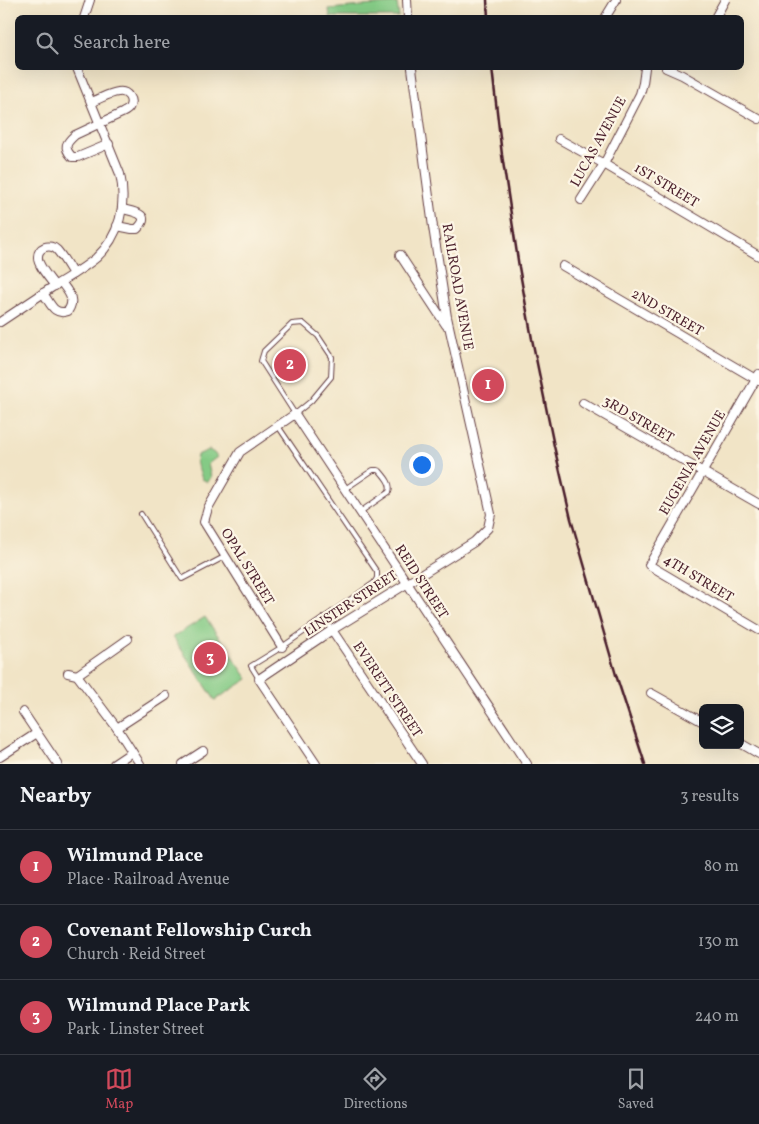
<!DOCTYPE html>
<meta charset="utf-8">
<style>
body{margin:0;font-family:Vollkorn,serif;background:#242831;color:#f1f3f6}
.controls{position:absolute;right:15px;bottom:15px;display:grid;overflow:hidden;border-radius:8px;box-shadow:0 5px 20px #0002}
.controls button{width:45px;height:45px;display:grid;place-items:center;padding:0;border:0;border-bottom:1px solid #363941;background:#171b24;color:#f1f3f6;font:25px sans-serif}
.you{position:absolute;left:421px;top:464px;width:18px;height:18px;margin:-12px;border:4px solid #fff;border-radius:50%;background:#1a73e8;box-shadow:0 0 0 8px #1a73e833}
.badge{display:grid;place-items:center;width:32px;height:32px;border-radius:50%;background:#d1495b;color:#fff;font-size:16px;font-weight:700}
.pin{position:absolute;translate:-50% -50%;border:2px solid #fff;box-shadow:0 1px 5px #0006}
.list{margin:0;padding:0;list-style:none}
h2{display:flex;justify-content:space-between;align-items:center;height:65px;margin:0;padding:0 20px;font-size:21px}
h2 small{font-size:16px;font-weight:400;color:#9ea1a6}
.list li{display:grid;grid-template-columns:32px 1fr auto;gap:15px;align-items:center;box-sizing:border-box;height:75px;padding:0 20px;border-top:1px solid #363941}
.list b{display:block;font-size:19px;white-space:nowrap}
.list p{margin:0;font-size:16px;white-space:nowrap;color:#9ea1a6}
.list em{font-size:16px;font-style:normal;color:#9ea1a6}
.icon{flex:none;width:28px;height:28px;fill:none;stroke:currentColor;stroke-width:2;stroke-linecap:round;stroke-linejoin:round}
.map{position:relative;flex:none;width:759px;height:764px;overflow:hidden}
.search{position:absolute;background:#171b24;box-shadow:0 5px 20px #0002;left:15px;right:15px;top:15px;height:55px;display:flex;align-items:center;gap:12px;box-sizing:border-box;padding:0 18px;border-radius:8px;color:#9ea1a6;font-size:19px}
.sheet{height:290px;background:#171b24}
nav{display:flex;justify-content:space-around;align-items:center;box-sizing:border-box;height:70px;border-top:1px solid #363941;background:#171b24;font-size:14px;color:#9ea1a6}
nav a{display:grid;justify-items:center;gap:2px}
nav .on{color:#d1495b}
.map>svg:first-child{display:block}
</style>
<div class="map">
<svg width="759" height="764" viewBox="0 0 759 764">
<rect width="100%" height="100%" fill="#fcf5e5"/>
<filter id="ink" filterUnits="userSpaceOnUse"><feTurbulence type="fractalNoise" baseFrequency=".02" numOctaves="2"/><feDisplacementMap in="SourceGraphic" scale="10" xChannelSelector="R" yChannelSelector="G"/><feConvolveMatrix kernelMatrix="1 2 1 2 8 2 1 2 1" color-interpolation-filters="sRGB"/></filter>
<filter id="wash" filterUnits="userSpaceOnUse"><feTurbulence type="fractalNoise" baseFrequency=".0096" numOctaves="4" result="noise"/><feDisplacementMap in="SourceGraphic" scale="20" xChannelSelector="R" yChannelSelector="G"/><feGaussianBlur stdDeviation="1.12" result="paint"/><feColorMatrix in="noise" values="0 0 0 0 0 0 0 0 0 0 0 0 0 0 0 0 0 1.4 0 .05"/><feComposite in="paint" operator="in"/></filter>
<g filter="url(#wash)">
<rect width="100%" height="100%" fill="#f1e4c6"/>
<g fill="#84ca85" stroke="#677458">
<path d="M397,3l2,14h-69l-1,-8z"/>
<path d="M209,450l5,3 3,4 -9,7 3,13 -3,5 -6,-3 -6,-17 1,-7z"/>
<path d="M205,617l43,62 -33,21 -42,-63z"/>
</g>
</g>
<g filter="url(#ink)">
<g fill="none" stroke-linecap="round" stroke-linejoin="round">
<defs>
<g id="lane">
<path d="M303,323l15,13 14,21 -1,20 -20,24 -16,13 -34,-53 3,-10 28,-27z"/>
<path d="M345,489l28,-19h4l3,1c5,6 12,13 9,21l-29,20"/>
<path d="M141,514l41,65 44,-23"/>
<path d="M324,617l8,13"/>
<path d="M259,679l-8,-13 31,-19 92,-64 3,-5v-6l-99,-146"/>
</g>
<g id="street">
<path d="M407,0l1,18"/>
<path d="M84,18l6,-18"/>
<path d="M605,18l11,-18"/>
<path d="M715,18l10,-18"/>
<path d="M666,68l16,7 77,44"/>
<path d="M91,102c9,-3 18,-9 27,-10 9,-2 16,8 11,16 -1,2 -5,4 -7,5l-47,22c-9,8 -12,12 -3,22h6l31,-13"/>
<path d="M559,139l45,25 155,92"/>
<path d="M581,200l23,-36 36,-70 3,-11 2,-15"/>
<path d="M117,226l15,3h5c16,-15 -3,-17 -15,-20"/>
<path d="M400,255l46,70"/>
<path d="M563,266l196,115"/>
<path d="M55,286c-5,-7 -17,-20 -17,-28 -1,-11 12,-15 19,-8 6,7 11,16 16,24"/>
<path d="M43,293c8,11 11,23 25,18 8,-12 0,-19 -7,-29"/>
<path d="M0,322c18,-12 36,-24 54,-36 14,-9 29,-17 42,-28 24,-22 31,-53 24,-84l-43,-106"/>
<path d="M759,374l-110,191 110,65"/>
<path d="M583,403l176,101"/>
<path d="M332,630l90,134"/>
<path d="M282,647l-78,-125 4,-14 32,-56 55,-38 232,350"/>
<path d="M68,673l9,2 40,53 23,36"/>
<path d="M77,675l51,-36"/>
<path d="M651,693l52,29"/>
<path d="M23,712l35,52"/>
<path d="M117,728l49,-32"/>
<path d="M740,743l19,11"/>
<path d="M0,757l37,-24"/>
<path d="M114,764l18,-12"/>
<path d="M183,764l20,-13"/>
<path d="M316,764l-57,-85 73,-49 142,-88 14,-14 3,-14 -44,-197 -14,-90 -21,-159"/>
</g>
</defs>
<use href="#lane" stroke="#633d42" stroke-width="6"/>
<use href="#street" stroke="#633d42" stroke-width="10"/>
<use href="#lane" stroke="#fff" stroke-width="4"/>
<use href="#street" stroke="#fff" stroke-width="8"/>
<g stroke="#4a1f2b" stroke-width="2.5">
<path d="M487,0l1,18"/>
<path d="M492,68l10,87 17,112 13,72 22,107 17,73 45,156 29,89"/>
</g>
</g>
</g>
<g text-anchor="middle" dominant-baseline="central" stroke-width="4.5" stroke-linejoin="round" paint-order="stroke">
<g font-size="14" fill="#4a1f2b" stroke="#fcf5e5">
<text transform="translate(599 142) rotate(-61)">LUCAS AVENUE</text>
<text transform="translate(666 186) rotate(31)">1ST STREET</text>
<text transform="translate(457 287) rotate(80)">RAILROAD AVENUE</text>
<text transform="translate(667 313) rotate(30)">2ND STREET</text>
<text transform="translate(638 420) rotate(30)">3RD STREET</text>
<text transform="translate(693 463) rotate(-60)">EUGENIA AVENUE</text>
<text transform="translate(247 567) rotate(58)">OPAL STREET</text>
<text transform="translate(698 579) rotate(31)">4TH STREET</text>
<text transform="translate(421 582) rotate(57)">REID STREET</text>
<text transform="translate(351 604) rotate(-33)">LINSTER STREET</text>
<text transform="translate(387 690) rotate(56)">EVERETT STREET</text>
</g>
</g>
</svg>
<div class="controls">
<button><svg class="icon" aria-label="layers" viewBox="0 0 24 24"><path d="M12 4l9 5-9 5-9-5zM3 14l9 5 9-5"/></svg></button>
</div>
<div class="you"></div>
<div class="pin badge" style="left:488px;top:385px">1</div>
<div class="pin badge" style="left:290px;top:365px">2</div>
<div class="pin badge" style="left:210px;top:658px">3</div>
<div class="search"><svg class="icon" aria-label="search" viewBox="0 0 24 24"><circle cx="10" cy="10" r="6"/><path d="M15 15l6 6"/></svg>Search here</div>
</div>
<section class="sheet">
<h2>Nearby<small>3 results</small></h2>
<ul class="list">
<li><span class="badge">1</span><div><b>Wilmund Place</b><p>Place · Railroad Avenue</p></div><em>80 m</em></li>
<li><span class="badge">2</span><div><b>Covenant Fellowship Curch</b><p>Church · Reid Street</p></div><em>130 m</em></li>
<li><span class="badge">3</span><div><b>Wilmund Place Park</b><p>Park · Linster Street</p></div><em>240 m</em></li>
</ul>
</section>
<nav>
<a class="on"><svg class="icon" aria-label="map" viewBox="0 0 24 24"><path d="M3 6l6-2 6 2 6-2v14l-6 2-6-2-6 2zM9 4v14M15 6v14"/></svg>Map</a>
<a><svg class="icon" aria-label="directions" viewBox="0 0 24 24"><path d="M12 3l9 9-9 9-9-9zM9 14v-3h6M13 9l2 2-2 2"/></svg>Directions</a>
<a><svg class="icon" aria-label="saved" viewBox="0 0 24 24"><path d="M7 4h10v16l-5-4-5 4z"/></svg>Saved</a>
</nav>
